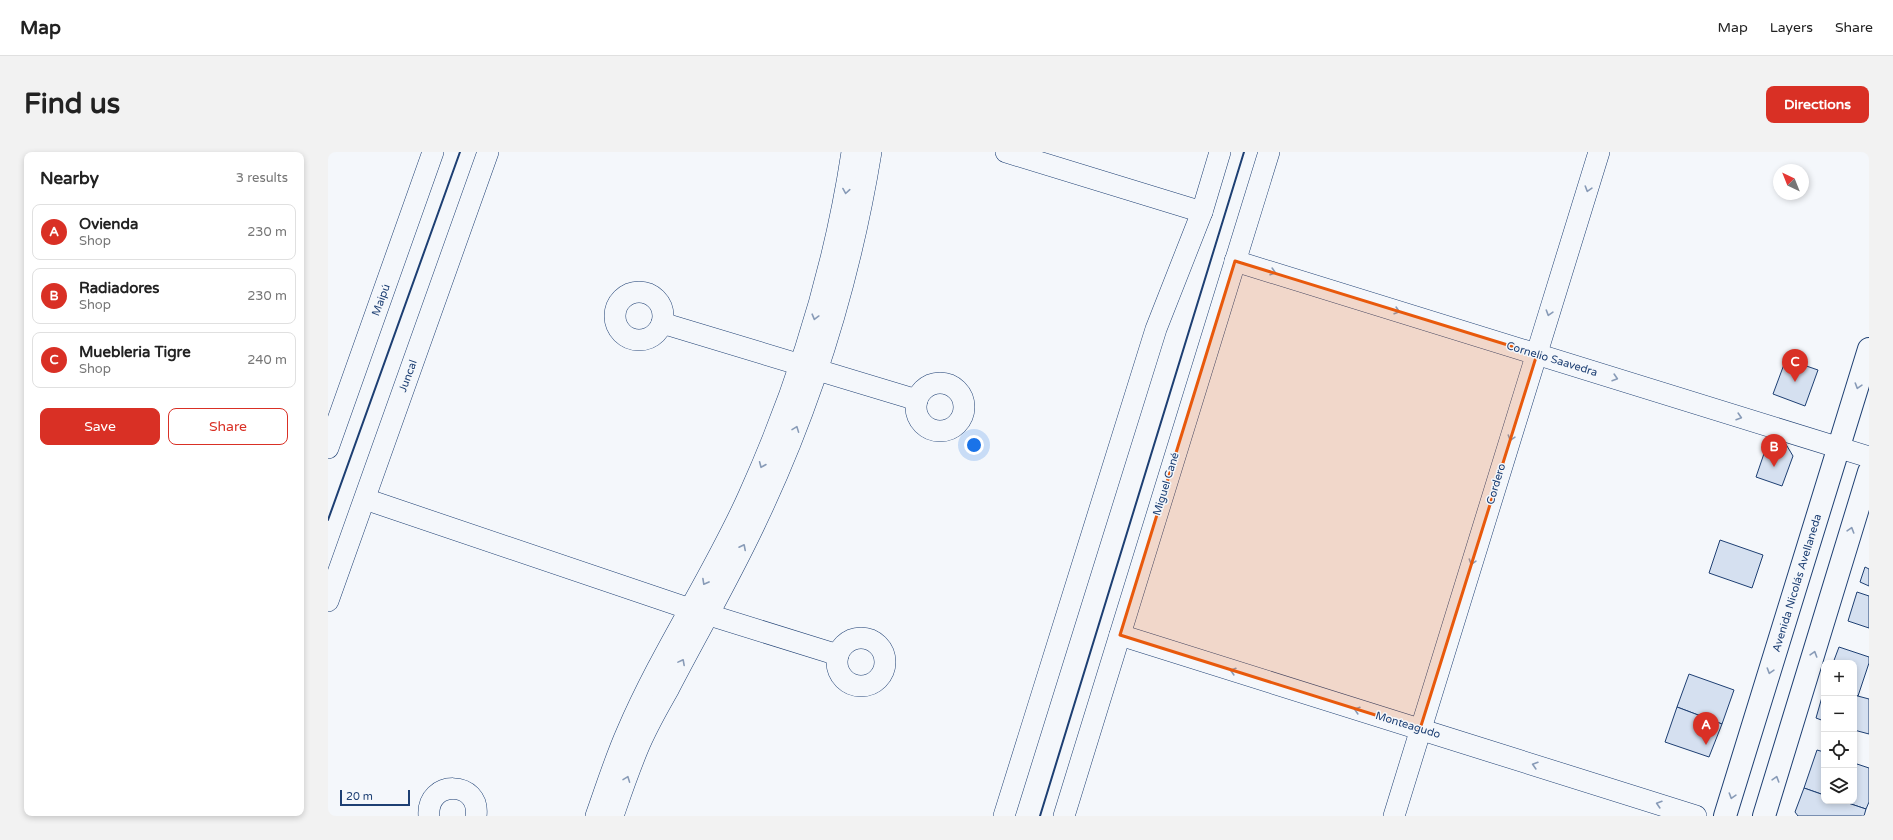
<!DOCTYPE html>
<meta charset="utf-8">
<style>
body{margin:0;font-family:"Varela Round",sans-serif;background:#f2f2f2;color:#222}
.controls{position:absolute;right:12px;bottom:12px;display:grid;overflow:hidden;border-radius:8px;box-shadow:0 2px 6px #0003}
.controls button{width:36px;height:36px;display:grid;place-items:center;padding:0;border:0;border-bottom:1px solid #e0e0e0;background:#fff;color:#222;font:20px sans-serif}
.compass{position:absolute;left:1445px;top:12px;width:36px;height:36px;border-radius:50%;background:#fff;box-shadow:0 2px 6px #0003;rotate:317deg}
.scale{position:absolute;left:12px;bottom:10px;width:70px;box-sizing:border-box;padding-left:4px;border:2px solid #1d3f73;border-top:0;font-size:11px;line-height:14px;white-space:nowrap;color:#1d3f73;-webkit-text-stroke:3px #f4f7fb;paint-order:stroke}
.you{position:absolute;left:646px;top:293px;width:14px;height:14px;margin:-10px;border:3px solid #fff;border-radius:50%;background:#1a73e8;box-shadow:0 0 0 6px #1a73e833}
.badge{display:grid;place-items:center;width:26px;height:26px;border-radius:50%;background:#d93025;color:#fff;font-size:13px;font-weight:700}
.pin{position:absolute;translate:-50% -33px;filter:drop-shadow(0 1px 2px #0008)}
.pin::after{content:'';position:absolute;top:21px;width:14px;height:12px;background:inherit;clip-path:polygon(0 0,100% 0,50% 100%)}
.list{margin:0;padding:0;list-style:none}
h2{display:flex;justify-content:space-between;align-items:center;height:52px;margin:0;padding:0 16px;font-size:17px}
h2 small{font-size:13px;font-weight:400;color:#767676}
.list li{display:grid;grid-template-columns:26px 1fr auto;gap:12px;align-items:center;box-sizing:border-box;height:56px;margin:0 8px 8px;padding:0 8px;border:1px solid #e0e0e0;border-radius:8px}
.list b{display:block;font-size:15px;white-space:nowrap}
.list p{margin:0;font-size:13px;white-space:nowrap;color:#767676}
.list em{font-size:13px;font-style:normal;color:#767676}
.actions{display:flex;gap:8px;padding:12px 16px}
.actions a{flex:1;padding:9px 0;border:1px solid #d93025;border-radius:8px;text-align:center;font-size:14px;color:#d93025}
.actions .main{background:#d93025;color:#fff}
.icon{flex:none;width:22px;height:22px;fill:none;stroke:currentColor;stroke-width:2;stroke-linecap:round;stroke-linejoin:round}
.map{position:relative;flex:none;width:1541px;height:664px;overflow:hidden;border-radius:8px}
header{display:flex;align-items:center;gap:24px;box-sizing:border-box;height:56px;padding:0 20px;background:#fff;border-bottom:1px solid #e0e0e0}
header strong{font-size:19px}
nav{display:flex;gap:22px;margin-inline-start:auto;font-size:14px}
.intro{display:flex;align-items:center;justify-content:space-between;box-sizing:border-box;height:96px;padding:0 24px}
h1{margin:0;font-size:28px}
.button{padding:10px 18px;border-radius:8px;background:#d93025;color:#fff;font-size:14px;font-weight:700}
main{display:flex;gap:24px;padding:0 24px}
aside{flex:1;background:#fff;border-radius:8px;box-shadow:0 2px 6px #0003}
.map>svg:first-child{display:block}
</style>
<header>
<strong>Map</strong>
<nav><a>Map</a><a>Layers</a><a>Share</a></nav>
</header>
<div class="intro"><h1>Find us</h1><a class="button">Directions</a></div>
<main>
<aside>
<h2>Nearby<small>3 results</small></h2>
<ul class="list">
<li><span class="badge">A</span><div><b>Ovienda</b><p>Shop</p></div><em>230 m</em></li>
<li><span class="badge">B</span><div><b>Radiadores</b><p>Shop</p></div><em>230 m</em></li>
<li><span class="badge">C</span><div><b>Muebleria Tigre</b><p>Shop</p></div><em>240 m</em></li>
</ul>
<div class="actions"><a class="main">Save</a><a>Share</a></div>
</aside>
<div class="map">
<svg width="1541" height="664" viewBox="0 0 1541 664">
<rect width="100%" height="100%" fill="#f4f7fb"/>
<g fill="#d5e0f0" stroke="#1d3f73">
<path d="M1458,207l32,11 -13,36 -32,-12z"/>
<path d="M1442,284l14,5 9,15 -11,30 -26,-9z"/>
<path d="M1392,388l43,15 -11,33 -43,-15z"/>
<path d="M1537,415l4,2v17l-9,-4z"/>
<path d="M1529,440l12,4v32l-21,-7z"/>
<path d="M1511,495l30,10v6l-11,33 -4,-1v-32h-21z"/>
<path d="M1361,522l45,16 -12,34 -45,-17z"/>
<path d="M1496,538v31l-8,-3z"/>
<path d="M1526,543l15,4v35l-15,-4z"/>
<path d="M1349,555l45,17 -13,33 -44,-15z"/>
<path d="M1489,598l7,2v43l-20,-7z"/>
<path d="M1526,611l15,5v34l-3,7 -24,-8h12z"/>
<path d="M1476,636l20,7v6h18l24,8 -2,7h-66l-3,-4z"/>
</g>
<g fill="none" stroke-linecap="round" stroke-linejoin="round">
<defs>
<g id="minor">
<path d="M678,0l196,60"/>
<path d="M907,109l634,196"/>
<circle cx="311" cy="164" r="24"/>
<path d="M334,171l255,77"/>
<circle cx="612" cy="255" r="24"/>
<path d="M0,296l105,-296"/>
<path d="M37,347l325,110 148,46"/>
<path d="M0,449l160,-449"/>
<path d="M792,483l576,181"/>
<circle cx="533" cy="510" r="24"/>
<path d="M101,664c-3,-37 52,-36 47,0"/>
<path d="M268,664c10,-28 19,-57 31,-84 35,-82 86,-156 122,-237 49,-109 85,-224 103,-343"/>
<path d="M285,664c9,-26 18,-53 29,-77 8,-18 18,-35 27,-51 30,-58 63,-114 90,-173 55,-117 91,-235 112,-363"/>
<path d="M676,664l152,-487 46,-117 18,-60"/>
<path d="M736,664l205,-664"/>
<path d="M1066,664l205,-664"/>
</g>
<g id="secondary">
<path d="M1397,664l144,-467"/>
<path d="M1436,664l105,-344"/>
</g>
</defs>
<use href="#minor" stroke="#1d3f73" stroke-width="22"/>
<use href="#secondary" stroke="#1d3f73" stroke-width="24"/>
<use href="#minor" stroke="#f4f7fb" stroke-width="21"/>
<use href="#secondary" stroke="#f4f7fb" stroke-width="22"/>
<g stroke="#1d3f73" stroke-width="2">
<path d="M0,368l132,-368"/>
<path d="M712,664l204,-664"/>
</g>
</g>
<defs><path id="oneway-chevron" d="M-2-3.5L2.5 0L-2 3.5" fill="none" stroke-width="1.6" stroke-linecap="round" stroke-linejoin="round"/></defs>
<g stroke="#889bb7">
<use href="#oneway-chevron" transform="translate(1260 37) rotate(107)"/>
<use href="#oneway-chevron" transform="translate(518 39) rotate(99)"/>
<use href="#oneway-chevron" transform="translate(945 120) rotate(17)"/>
<use href="#oneway-chevron" transform="translate(1069 159) rotate(17)"/>
<use href="#oneway-chevron" transform="translate(1221 161) rotate(107)"/>
<use href="#oneway-chevron" transform="translate(487 165) rotate(105)"/>
<use href="#oneway-chevron" transform="translate(1287 226) rotate(17)"/>
<use href="#oneway-chevron" transform="translate(1530 234) rotate(107)"/>
<use href="#oneway-chevron" transform="translate(1411 265) rotate(17)"/>
<use href="#oneway-chevron" transform="translate(468 277) rotate(-69)"/>
<use href="#oneway-chevron" transform="translate(1183 286) rotate(107)"/>
<use href="#oneway-chevron" transform="translate(434 313) rotate(113)"/>
<use href="#oneway-chevron" transform="translate(1523 378) rotate(-73)"/>
<use href="#oneway-chevron" transform="translate(415 395) rotate(-63)"/>
<use href="#oneway-chevron" transform="translate(1144 410) rotate(107)"/>
<use href="#oneway-chevron" transform="translate(377 430) rotate(119)"/>
<use href="#oneway-chevron" transform="translate(1486 502) rotate(-73)"/>
<use href="#oneway-chevron" transform="translate(354 510) rotate(-62)"/>
<use href="#oneway-chevron" transform="translate(905 519) rotate(-163)"/>
<use href="#oneway-chevron" transform="translate(1442 519) rotate(107)"/>
<use href="#oneway-chevron" transform="translate(1029 558) rotate(-163)"/>
<use href="#oneway-chevron" transform="translate(1207 613) rotate(-163)"/>
<use href="#oneway-chevron" transform="translate(299 627) rotate(-69)"/>
<use href="#oneway-chevron" transform="translate(1448 627) rotate(-73)"/>
<use href="#oneway-chevron" transform="translate(1404 644) rotate(107)"/>
<use href="#oneway-chevron" transform="translate(1331 652) rotate(-163)"/>
</g>
<path fill="#e8590c" fill-opacity="0.2" stroke="#e8590c" stroke-width="3" stroke-linejoin="round" d="M907,109l302,93 -117,375 -300,-94z"/>
<g text-anchor="middle" dominant-baseline="central" stroke-width="3" stroke-linejoin="round" paint-order="stroke">
<g font-size="11" fill="#1d3f73" stroke="#f4f7fb">
<text transform="translate(53 148) rotate(-70)">Maipú</text>
<text transform="translate(1224 207) rotate(17)">Cornelio Saavedra</text>
<text transform="translate(80 224) rotate(-70)">Juncal</text>
<text transform="translate(838 332) rotate(-73)">Miguel Cané</text>
<text transform="translate(1168 332) rotate(-73)">Cordero</text>
<text transform="translate(1469 431) rotate(-73)">Avenida Nicolás Avellaneda</text>
<text transform="translate(1080 573) rotate(17)">Monteagudo</text>
</g>
</g>
</svg>
<div class="controls">
<button>+</button>
<button>−</button>
<button><svg class="icon" aria-label="locate" viewBox="0 0 24 24"><circle cx="12" cy="12" r="6"/><path d="M12 2v4M12 18v4M2 12h4M18 12h4"/></svg></button>
<button><svg class="icon" aria-label="layers" viewBox="0 0 24 24"><path d="M12 4l9 5-9 5-9-5zM3 14l9 5 9-5"/></svg></button>
</div>
<svg class="compass" viewBox="-18 -18 36 36"><path d="M0-13l5 13h-10z" fill="#e53935"/><path d="M0 13l5-13h-10z" fill="#767676"/></svg>
<div class="scale">20 m</div>
<div class="you"></div>
<div class="pin badge" style="left:1378px;top:593px">A</div>
<div class="pin badge" style="left:1446px;top:315px">B</div>
<div class="pin badge" style="left:1467px;top:230px">C</div>
</div>
</main>
